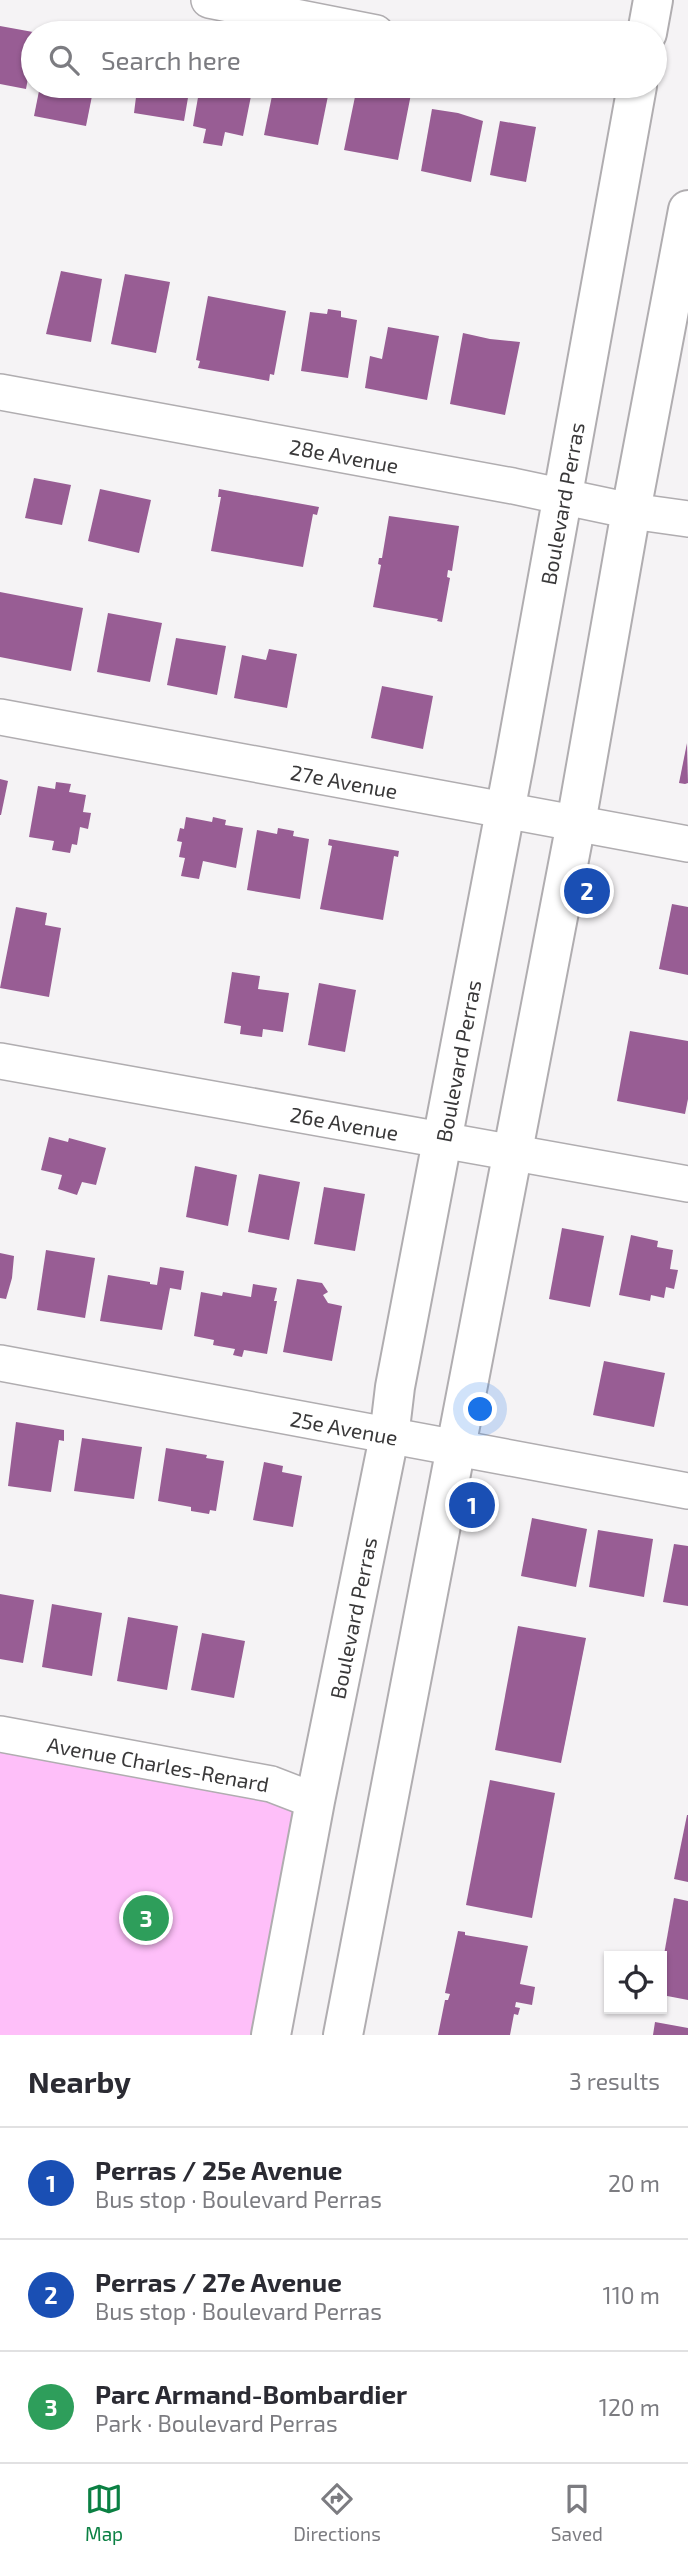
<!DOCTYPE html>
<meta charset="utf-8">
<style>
body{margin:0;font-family:"Exo 2",sans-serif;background:#f2f2f3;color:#2b2b33}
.controls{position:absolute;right:21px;bottom:21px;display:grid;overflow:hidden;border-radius:0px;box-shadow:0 2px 5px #0004}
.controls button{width:63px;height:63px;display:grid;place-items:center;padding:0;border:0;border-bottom:2px solid #e1e1e2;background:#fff;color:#2b2b33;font:35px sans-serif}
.you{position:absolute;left:481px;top:1410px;width:24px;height:24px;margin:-18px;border:5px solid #fff;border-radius:50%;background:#1a73e8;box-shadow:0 0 0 10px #1a73e833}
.badge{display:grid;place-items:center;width:46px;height:46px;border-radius:50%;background:#0b8043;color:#fff;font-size:23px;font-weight:700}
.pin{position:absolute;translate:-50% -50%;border:4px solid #fff;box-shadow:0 2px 7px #0006}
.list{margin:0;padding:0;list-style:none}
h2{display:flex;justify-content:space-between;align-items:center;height:91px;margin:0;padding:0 28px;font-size:30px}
h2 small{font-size:23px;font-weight:400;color:#7c7c81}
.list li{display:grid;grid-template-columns:46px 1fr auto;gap:21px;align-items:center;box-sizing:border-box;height:112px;padding:0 28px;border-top:2px solid #e1e1e2}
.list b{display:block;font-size:26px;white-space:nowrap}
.list p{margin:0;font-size:23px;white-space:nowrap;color:#7c7c81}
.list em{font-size:23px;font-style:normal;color:#7c7c81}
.icon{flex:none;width:38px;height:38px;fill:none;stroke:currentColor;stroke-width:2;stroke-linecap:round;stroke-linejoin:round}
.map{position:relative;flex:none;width:688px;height:2035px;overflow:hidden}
.search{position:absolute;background:#fff;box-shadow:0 2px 5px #0004;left:21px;right:21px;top:21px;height:77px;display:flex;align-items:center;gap:18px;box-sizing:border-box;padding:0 24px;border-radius:38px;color:#7c7c81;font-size:26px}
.sheet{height:427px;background:#fff}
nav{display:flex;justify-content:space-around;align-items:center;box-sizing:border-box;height:98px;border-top:2px solid #e1e1e2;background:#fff;font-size:19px;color:#7c7c81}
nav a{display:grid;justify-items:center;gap:4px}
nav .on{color:#0b8043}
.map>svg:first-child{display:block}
</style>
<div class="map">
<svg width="688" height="2035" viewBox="0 0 688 2035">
<rect width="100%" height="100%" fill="#f5f3f5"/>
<path fill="#febff9" d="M0,1734l315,67 -44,234h-271z"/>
<g fill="#985d94">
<path d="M0,26l33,6v19l-7,38 -26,-5z"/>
<path d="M40,86h54l-8,40 -52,-10z"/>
<path d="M119,86h71l-6,35 -50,-8 2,-16 -18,-3z"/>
<path d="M200,86h53l-10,50 -18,-4 -3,14 -19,-3 3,-14 -13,-3z"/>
<path d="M274,86h56l-12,59 -54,-10z"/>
<path d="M357,87l17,3 1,-3 36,7 -13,66 -54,-10z"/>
<path d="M432,109l26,4 25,8 -12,61 -50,-11z"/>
<path d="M500,121l36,6 -10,55 -36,-7z"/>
<path d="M61,271l41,8 -11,63 -45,-8z"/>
<path d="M125,274l45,8 -14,71 -45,-9z"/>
<path d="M208,296l78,15 -12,64 -4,-1 -1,7 -71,-13 2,-7 -4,-1z"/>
<path d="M328,309l13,2v6l16,3 -9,58 -47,-7 9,-59 17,2z"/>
<path d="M388,327l51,9 -12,64 -62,-12 5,-32 12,3z"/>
<path d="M463,333l27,6 30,3 -15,73 -55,-11z"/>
<path d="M34,478l37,7 -9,40 -37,-7z"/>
<path d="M100,489l51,11 -12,53 -51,-12z"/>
<path d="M219,489l100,18 -2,8 -4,-1 -10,53 -92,-16 10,-54h-3z"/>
<path d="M389,516l70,10 -7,45 -4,-1 -1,7 3,1 -8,44 -5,-1 1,-2 -65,-12 8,-42 -3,-1 1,-6h3z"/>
<path d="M0,592l83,16 -12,63 -71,-14z"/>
<path d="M108,613l54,10 -12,59 -53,-10z"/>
<path d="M176,638l50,8 -9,49 -50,-10z"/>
<path d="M269,649l28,5 -10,54 -53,-10 8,-43 24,5z"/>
<path d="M382,686l51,10 -10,53 -52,-11z"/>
<path d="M687,743l1,40 -3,1 -6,-1z"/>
<path d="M0,779l8,2 -7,34h-1z"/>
<path d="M56,782l15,2 -2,8 17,3 -3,17 8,1 -3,16 -8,-2 -3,18 -5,-1 -2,9 -18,-3 2,-9 -25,-4 9,-51 17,3z"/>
<path d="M186,817l26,5 1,-5 13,3 -1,5 18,3 -7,40 -33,-7 -4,18 -18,-3 4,-18 -6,-1 3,-15 -5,-1 3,-13 4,1z"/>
<path d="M278,828l16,3 -1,5 16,3 -9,60 -53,-9 10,-60 20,4z"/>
<path d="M329,839l70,12 -1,6 -4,-1 -11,64 -63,-11 12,-63 -4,-1z"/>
<path d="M672,904l16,3v68l-29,-6z"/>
<path d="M16,907l31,6 -2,12 16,3 -12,69 -49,-9z"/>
<path d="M232,972l28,4 -2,13 31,4 -6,39 -20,-3 -1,8 -22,-3 1,-8 -17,-3z"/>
<path d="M319,983l37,7 -11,62 -37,-7z"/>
<path d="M630,1031l58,10v58l-3,15 -68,-13z"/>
<path d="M49,1137l19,5 1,-4 37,10 -10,37 -14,-3 -5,13 -19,-6 4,-14 -21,-5z"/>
<path d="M195,1166l42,9 -9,51 -42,-9z"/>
<path d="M259,1174l41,8 -11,58 -41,-8z"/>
<path d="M324,1187l41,7 -10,57 -41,-7z"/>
<path d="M562,1228l42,8 -14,71 -41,-8z"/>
<path d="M631,1235l27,6 -1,6 16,3 -3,19 8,1 -4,19 -8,-2 -2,11 -13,-3 -1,6 -31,-6z"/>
<path d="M46,1250l49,8 -10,60 -48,-8z"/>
<path d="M0,1253l14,3 -2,22 -6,21 -6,-1z"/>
<path d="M160,1267l24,4 -3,19 -11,-2 -8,42 -62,-9 8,-46 42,7v2l7,1z"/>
<path d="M297,1279l25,4 6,9 -5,3 5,8 14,3 -10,55 -49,-9z"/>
<path d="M253,1284l24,4 -3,13h3l-10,53 -23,-4 -2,7 -9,-2 2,-6 -22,-4 1,-5 -20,-4 7,-44 21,4 1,-4 28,5z"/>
<path d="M604,1361l61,12 -11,54 -61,-12z"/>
<path d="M16,1422l48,8v11l-5,-1 -8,52 -43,-6z"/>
<path d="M82,1438l60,9 -8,52 -60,-8z"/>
<path d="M166,1448l41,7 -1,3 18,3 -8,50 -6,-1 -1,4 -18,-3v-4l-33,-6z"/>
<path d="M264,1462l19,4 -1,6 20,4 -9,51 -40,-7z"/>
<path d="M532,1518l55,11 -11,58 -55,-11z"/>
<path d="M598,1530l55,9 -9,58 -55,-10z"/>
<path d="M674,1544l14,2v60l-25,-4z"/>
<path d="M0,1594l34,6 -11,63 -23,-4z"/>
<path d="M52,1604l50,9 -10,63 -50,-9z"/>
<path d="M128,1617l50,9 -11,64 -50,-9z"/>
<path d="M518,1626l68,12 -25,125 -66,-13z"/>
<path d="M202,1633l43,8 -11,57 -43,-8z"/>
<path d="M490,1780l65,13 -23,125 -66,-13z"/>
<path d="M687,1815h1v67l-14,-3z"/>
<path d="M674,1898l14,3v99l-26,-5v-29z"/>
<path d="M458,1931l7,1v3l63,11 -8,38 15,3 -3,18 -16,-3 -1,5 5,1 -2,7 -4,-1 -4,21h-72l7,-35h3l2,-6 -5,-1z"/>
<path d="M655,2022l33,6v7h-35z"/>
</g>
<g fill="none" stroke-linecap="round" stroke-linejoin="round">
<defs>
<g id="street">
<path d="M209,0l167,33"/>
<path id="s1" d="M0,392l513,94 118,25 57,8"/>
<path id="s2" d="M0,717l688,127"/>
<path id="s3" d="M0,1061l688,123"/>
<path id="s4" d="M0,1363l688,128"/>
<path id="s5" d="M0,1734l271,50 44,17"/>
</g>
<g id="secondary">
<path d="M647,33l6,-33"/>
<path id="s6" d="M271,2035l44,-234 74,-364 6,-50 120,-628 122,-673"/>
<path d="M343,2035l233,-1212 55,-312 57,-301"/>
</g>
</defs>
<use href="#street" stroke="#b0adb0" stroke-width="38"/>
<use href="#secondary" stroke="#b0adb0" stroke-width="42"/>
<use href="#street" stroke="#fff" stroke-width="35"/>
<use href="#secondary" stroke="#fff" stroke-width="38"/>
</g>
<g text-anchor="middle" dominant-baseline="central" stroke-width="7" stroke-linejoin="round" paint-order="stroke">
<g font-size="21" fill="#393839" stroke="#fff">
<text stroke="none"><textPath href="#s1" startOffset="350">28e Avenue</textPath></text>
<text stroke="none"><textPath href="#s6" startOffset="1559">Boulevard Perras</textPath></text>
<text stroke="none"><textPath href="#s2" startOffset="350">27e Avenue</textPath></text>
<text stroke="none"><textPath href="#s6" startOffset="992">Boulevard Perras</textPath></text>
<text stroke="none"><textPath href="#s3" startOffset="350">26e Avenue</textPath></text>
<text stroke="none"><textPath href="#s4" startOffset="350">25e Avenue</textPath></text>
<text stroke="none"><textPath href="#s6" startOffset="425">Boulevard Perras</textPath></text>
<text stroke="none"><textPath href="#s5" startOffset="161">Avenue Charles-Renard</textPath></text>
</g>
</g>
</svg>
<div class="controls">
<button><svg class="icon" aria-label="locate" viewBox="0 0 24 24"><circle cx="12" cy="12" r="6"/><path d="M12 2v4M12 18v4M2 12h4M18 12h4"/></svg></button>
</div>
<div class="you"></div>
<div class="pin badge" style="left:472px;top:1505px;background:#1a4fb4">1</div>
<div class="pin badge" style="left:587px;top:891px;background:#1a4fb4">2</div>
<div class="pin badge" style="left:146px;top:1918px;background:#2e9e5b">3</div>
<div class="search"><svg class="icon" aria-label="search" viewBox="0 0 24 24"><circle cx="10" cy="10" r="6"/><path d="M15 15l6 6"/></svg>Search here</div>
</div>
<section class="sheet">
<h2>Nearby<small>3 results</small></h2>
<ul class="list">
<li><span class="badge" style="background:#1a4fb4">1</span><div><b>Perras / 25e Avenue</b><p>Bus stop · Boulevard Perras</p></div><em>20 m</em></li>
<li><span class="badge" style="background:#1a4fb4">2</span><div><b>Perras / 27e Avenue</b><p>Bus stop · Boulevard Perras</p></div><em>110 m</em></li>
<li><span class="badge" style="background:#2e9e5b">3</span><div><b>Parc Armand-Bombardier</b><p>Park · Boulevard Perras</p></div><em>120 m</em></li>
</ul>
</section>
<nav>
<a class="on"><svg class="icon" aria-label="map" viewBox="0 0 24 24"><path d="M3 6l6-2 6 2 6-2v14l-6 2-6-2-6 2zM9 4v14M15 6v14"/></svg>Map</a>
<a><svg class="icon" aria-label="directions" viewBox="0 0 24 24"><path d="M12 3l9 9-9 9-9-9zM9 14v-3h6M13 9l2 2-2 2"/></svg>Directions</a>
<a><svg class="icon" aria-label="saved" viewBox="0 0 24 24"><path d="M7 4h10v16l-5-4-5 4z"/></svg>Saved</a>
</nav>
